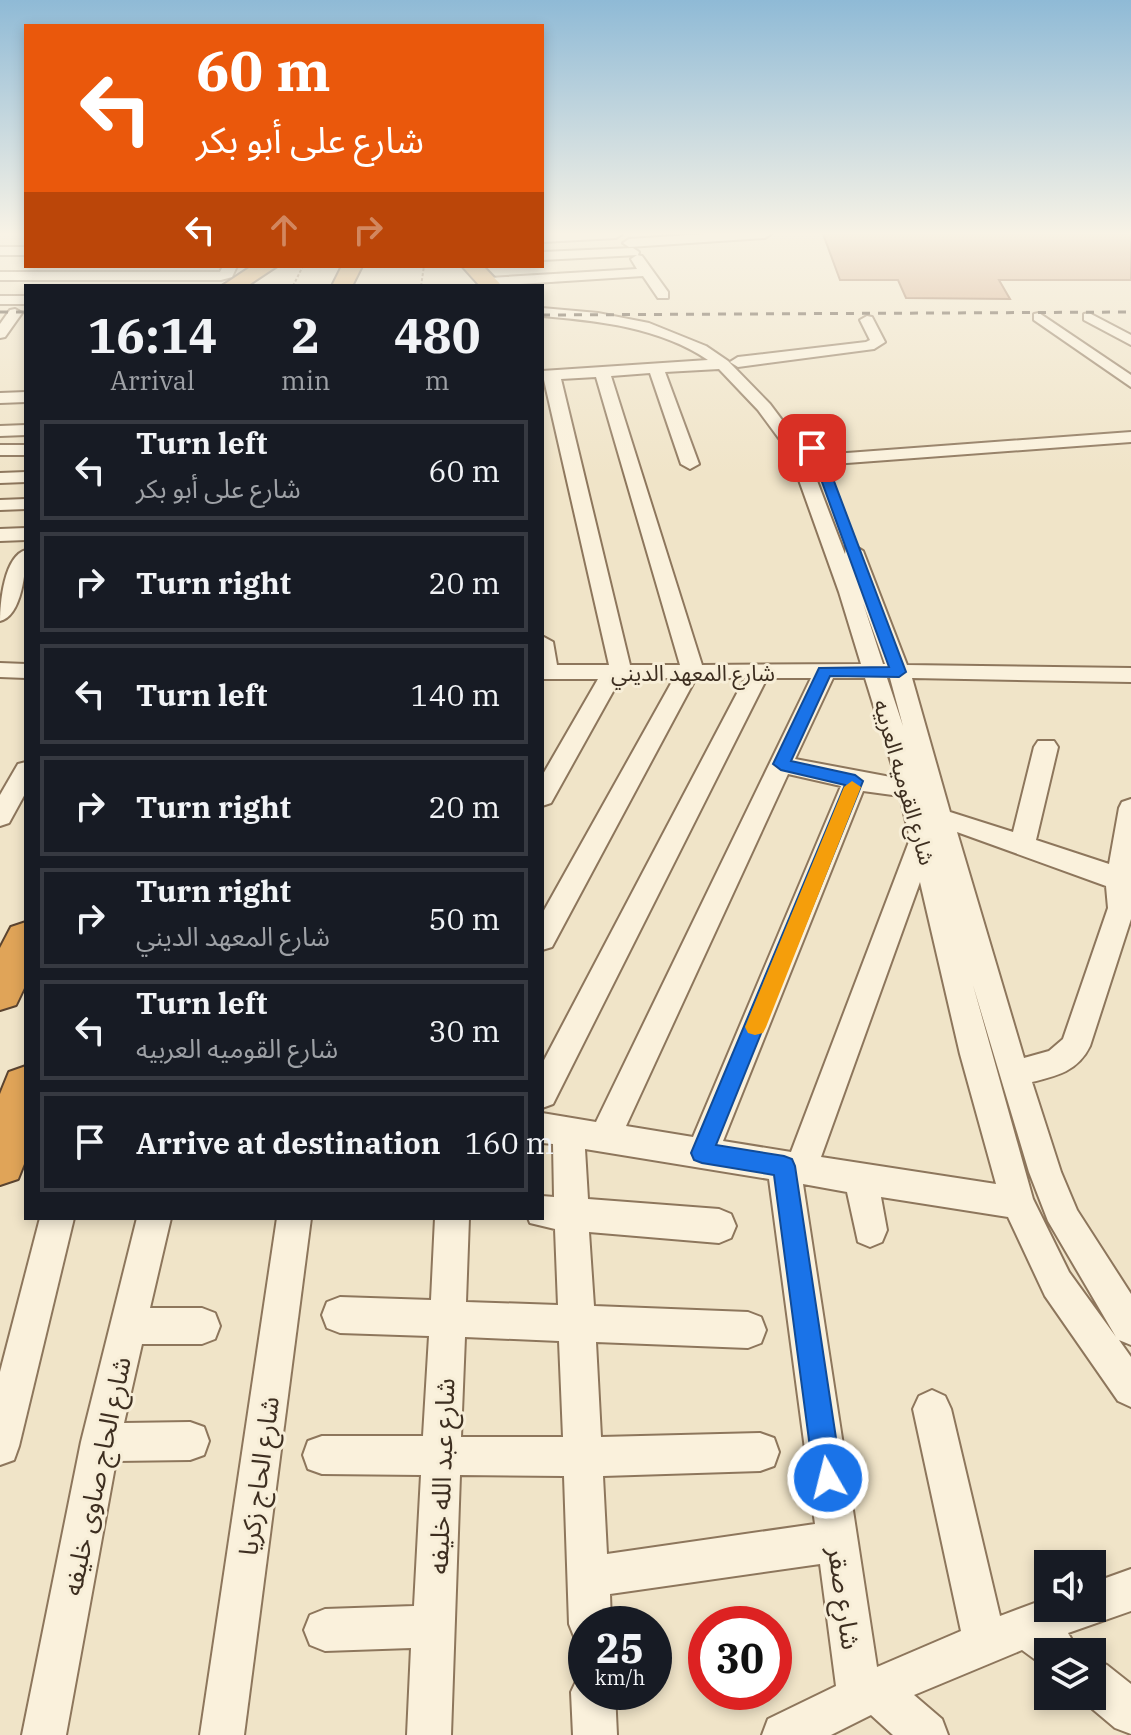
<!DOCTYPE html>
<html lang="en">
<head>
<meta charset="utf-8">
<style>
  :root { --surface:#171b24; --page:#20242c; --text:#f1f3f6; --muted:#9ea1a6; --line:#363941 }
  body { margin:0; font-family:"IBM Plex Serif","Noto Sans Arabic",serif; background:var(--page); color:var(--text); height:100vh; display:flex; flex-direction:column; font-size:30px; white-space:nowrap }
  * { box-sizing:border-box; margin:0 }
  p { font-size:26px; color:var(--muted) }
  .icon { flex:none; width:44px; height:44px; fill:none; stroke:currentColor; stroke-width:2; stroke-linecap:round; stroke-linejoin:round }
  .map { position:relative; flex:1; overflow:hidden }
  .panel { position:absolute; left:24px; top:284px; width:520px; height:936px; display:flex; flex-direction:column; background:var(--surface); border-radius:0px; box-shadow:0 4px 12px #0003 }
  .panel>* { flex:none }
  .banner { position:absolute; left:24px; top:24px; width:520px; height:244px; border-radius:0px; box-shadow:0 4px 12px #0003; background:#ea580c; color:#fff; overflow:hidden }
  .tools { position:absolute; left:1034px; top:1550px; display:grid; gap:16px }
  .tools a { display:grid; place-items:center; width:72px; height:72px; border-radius:0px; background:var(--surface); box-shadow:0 4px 12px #0003; font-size:40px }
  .speed { position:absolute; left:568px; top:1606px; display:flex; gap:16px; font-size:40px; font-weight:700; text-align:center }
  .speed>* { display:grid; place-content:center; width:104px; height:104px; border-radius:50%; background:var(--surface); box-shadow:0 4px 12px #0003; line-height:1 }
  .speed small { font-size:20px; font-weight:400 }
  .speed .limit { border:12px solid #d22; background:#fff; color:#111 }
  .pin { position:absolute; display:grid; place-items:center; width:68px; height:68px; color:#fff; margin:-34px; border-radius:16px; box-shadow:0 4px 12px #0006 }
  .me { position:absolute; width:88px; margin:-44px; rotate:352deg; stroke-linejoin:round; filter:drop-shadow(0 0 6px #0008) }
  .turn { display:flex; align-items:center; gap:28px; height:168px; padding:0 40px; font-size:36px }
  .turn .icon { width:104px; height:104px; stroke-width:2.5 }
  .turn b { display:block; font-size:56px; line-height:68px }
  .lanes { display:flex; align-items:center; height:76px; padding:0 40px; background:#0003; justify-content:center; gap:40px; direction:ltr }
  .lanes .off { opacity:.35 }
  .eta { display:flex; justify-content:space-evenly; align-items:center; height:136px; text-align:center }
  .eta b { font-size:48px; font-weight:700; line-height:56px }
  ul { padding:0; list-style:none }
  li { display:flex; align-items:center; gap:24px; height:100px; margin:0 16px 12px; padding:0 24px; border:4px solid var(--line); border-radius:0px }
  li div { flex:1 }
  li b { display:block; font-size:30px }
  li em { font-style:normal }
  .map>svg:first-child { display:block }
  .building { fill:#cf9f7d; stroke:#8d5f41; stroke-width:2 }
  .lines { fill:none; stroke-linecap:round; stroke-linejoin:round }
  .minor-casing { stroke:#8d765c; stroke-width:4 }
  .highway-casing { stroke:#5b4430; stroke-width:4 }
  .path { stroke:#8d765c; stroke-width:2; stroke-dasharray:3 2; stroke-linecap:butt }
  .minor { fill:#faf1dc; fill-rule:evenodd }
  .highway { fill:#e0a458; fill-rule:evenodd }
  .rail { stroke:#3d2e20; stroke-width:3; stroke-dasharray:8 8; stroke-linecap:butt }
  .route { fill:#1a73e8; stroke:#114b97; stroke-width:2 }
  .slow { fill:#f59e0b }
  .labels { text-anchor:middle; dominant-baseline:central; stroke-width:6; stroke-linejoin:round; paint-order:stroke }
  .street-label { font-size:22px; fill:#3d2e20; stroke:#f7eed8 }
  .near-street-label { font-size:26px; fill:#3d2e20; stroke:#f7eed8 }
</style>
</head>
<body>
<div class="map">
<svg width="1131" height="1735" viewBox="0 0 1131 1735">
  <rect width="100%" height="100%" fill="#f0e4c8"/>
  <!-- building -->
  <polygon class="building" points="823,234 1131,234 1131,280 999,280 1010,299 906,298 898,280 840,280"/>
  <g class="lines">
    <!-- minor casing -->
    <g class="minor-casing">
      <g id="minor">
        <polygon points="542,234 622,234 616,238 542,242"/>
        <polygon points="705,234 771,234 765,238 629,247 623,243 629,239"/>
        <rect x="0" y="247" width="26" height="8"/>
        <polygon points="633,248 639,252 638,255 542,260 542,252"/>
        <polygon points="637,255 642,256 668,292 668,298 658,298 643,276 489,286 482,282 489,278 637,269 631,259"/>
        <polygon points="223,266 237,266 232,277 221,280 0,280 0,272 220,272"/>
        <rect x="0" y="296" width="26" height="8"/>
        <path d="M 542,308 L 598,313 L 649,323 L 706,346 L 728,361 L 770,404 L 806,452 L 845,554 L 846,547 L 853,545 L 863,551 L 907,665 L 1131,668 L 1131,682 L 912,678 L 950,812 L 1013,832 L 1034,747 L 1038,741 L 1054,741 L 1058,747 L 1036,840 L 1109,864 L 1119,808 L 1122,802 L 1131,799 L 1131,919 L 1090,1046 C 1078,1071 1057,1076 1032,1082 L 1061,1172 L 1077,1210 L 1131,1294 L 1131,1345 L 1119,1340 L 1131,1357 L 1131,1407 L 1118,1401 L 1045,1296 L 1008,1217 L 881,1197 L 887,1230 L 882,1242 L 870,1247 L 858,1242 L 847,1192 L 803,1184 L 877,1667 L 961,1631 L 913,1409 L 919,1396 L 932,1390 L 945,1396 L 951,1409 L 1000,1616 L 1048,1598 L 1048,1608 L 1092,1608 L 1092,1583 L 1131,1569 L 1131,1611 L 1068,1633 L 1079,1652 L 1048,1652 L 1048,1669 L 1022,1650 L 914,1695 L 942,1719 L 948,1735 L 893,1735 L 871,1715 L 831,1735 L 762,1735 L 768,1719 L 836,1686 L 820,1564 L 610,1594 L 611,1624 L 586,1624 L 586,1643 L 575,1639 L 569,1624 L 564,1476 L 460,1475 L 451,1735 L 407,1735 L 411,1648 L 325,1651 L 310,1645 L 304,1630 L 310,1615 L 325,1609 L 414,1606 L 421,1475 L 322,1474 L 308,1469 L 303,1455 L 308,1441 L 322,1436 L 423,1436 L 429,1336 L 340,1333 L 327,1328 L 322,1315 L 327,1302 L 340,1297 L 431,1300 L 435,1218 L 469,1218 L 466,1302 L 558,1305 L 555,1229 L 530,1223 L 528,1218 L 542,1218 L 542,1196 L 554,1197 L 553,1144 L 542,1143 L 542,1113 L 596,1122 L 811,678 L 767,678 L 553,1104 L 542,1108 L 542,1064 L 745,678 L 696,678 L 552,947 L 542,950 L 542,914 L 674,678 L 620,679 L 551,803 L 542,806 L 542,776 L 598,679 L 542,679 L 542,636 L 553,642 L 557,665 L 609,665 L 542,371 L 708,360 C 659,327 599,321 542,316 ZM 719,369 L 758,410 L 789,452 L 839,592 L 861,664 L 702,665 L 611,376 L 650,373 L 681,464 L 690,469 L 699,464 L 665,372 ZM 596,377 L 680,665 L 630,665 L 561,379 ZM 863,603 L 885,664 L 883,664 ZM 833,678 L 865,678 L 896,778 L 795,759 ZM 887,678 L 890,678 L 903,726 ZM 788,774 L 841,786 L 693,1137 L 626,1126 ZM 863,791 L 900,796 L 910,839 L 791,1152 L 723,1141 ZM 957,832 L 1106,886 L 1108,908 L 1063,1039 L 1049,1051 L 1024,1058 ZM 920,882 L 960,1054 L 996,1184 L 821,1157 ZM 973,985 L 1029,1172 L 1048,1221 L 1116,1337 L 1069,1272 L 1033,1199 ZM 585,1149 L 769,1179 L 815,1524 L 607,1554 L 603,1476 L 760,1471 L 774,1466 L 779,1452 L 774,1438 L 760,1433 L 601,1437 L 596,1342 L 748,1348 L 761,1343 L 766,1330 L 761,1317 L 748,1312 L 594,1306 L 589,1232 L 719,1243 L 731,1238 L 736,1226 L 731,1214 L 719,1209 L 588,1199 ZM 465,1337 L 559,1341 L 563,1437 L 461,1437 Z"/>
        <polygon points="15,309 22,313 5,337 0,338 0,324 10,310"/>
        <polygon points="1039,313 1131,375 1131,387 1034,320 1034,314"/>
        <polygon points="1089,313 1131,335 1131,345 1084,320 1084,314"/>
        <polygon points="867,316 872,317 885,342 874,349 738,367 730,362 738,357 866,342 870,340 860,320"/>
        <polygon points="26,392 26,402 0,403 0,393"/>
        <polygon points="26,425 26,435 0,436 0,426"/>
        <polygon points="1131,432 1131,442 820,465 811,460 820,455"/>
        <rect x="0" y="445" width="26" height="10"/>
        <polygon points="26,472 26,482 0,483 0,473"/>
        <polygon points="26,499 26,509 0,510 0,500"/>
        <polygon points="26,528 26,540 0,541 0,529"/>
        <path d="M 26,550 C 26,569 22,616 0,621 C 0,603 4,556 26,550 Z"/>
        <polygon points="0,663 26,664 26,678 0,677"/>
        <polygon points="26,762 26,792 9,823 0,826 0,795 18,764"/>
        <polygon points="40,1218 74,1218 19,1446 14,1460 0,1465 0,1372"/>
        <polygon points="137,1218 171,1218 150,1308 202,1308 215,1313 220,1326 215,1339 202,1344 142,1344 124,1423 190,1422 204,1427 209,1441 204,1455 190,1460 116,1461 66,1735 22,1735 81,1442"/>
        <polygon points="277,1218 311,1218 244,1735 200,1735"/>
        <polygon points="1092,1658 1107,1665 1131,1684 1131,1734 1115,1728 1077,1696 1092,1696"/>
        <polygon points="586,1673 586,1692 615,1692 617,1735 573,1735 571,1692 578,1677"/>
      </g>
    </g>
    <!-- highway casing -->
    <g class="highway-casing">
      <g id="highway">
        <polygon points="252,266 277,266 247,286 222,286"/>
        <polygon points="342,266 362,266 352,286 332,286"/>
        <polygon points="462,266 483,266 502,286 480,286"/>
        <polygon points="26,922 26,984 16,1005 0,1010 0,948 11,927"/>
        <polygon points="26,1066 26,1159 18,1179 0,1185 0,1094 9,1072"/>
      </g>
    </g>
    <!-- path -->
    <g class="path">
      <polyline points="293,286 303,266"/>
      <polyline points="421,286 424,266"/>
    </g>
    <!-- minor -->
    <use href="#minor" class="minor"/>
    <!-- highway -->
    <use href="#highway" class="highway"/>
    <!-- rail -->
    <g class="rail">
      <polyline points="0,312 26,312"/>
      <polyline points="542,315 1131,312"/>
    </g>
  </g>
  <!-- sky -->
  <linearGradient id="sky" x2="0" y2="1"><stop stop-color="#8fbad6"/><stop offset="0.49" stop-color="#f8f3e6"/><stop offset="1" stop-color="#f8f3e6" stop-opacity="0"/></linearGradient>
  <rect width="1131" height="477" fill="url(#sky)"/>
  <!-- route -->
  <polygon class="route" points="812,444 817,445 826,460 906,672 899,677 830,676 791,761 855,775 863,781 716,1145 784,1156 792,1159 795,1166 842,1478 838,1488 828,1492 818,1488 814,1478 774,1175 702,1163 694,1160 691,1153 845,785 781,770 773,764 819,668 889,667 814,460 806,448"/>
  <!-- slow -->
  <polygon class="slow" points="852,781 861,787 766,1027 763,1033 755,1035 748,1033 745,1027 844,787"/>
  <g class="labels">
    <!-- street labels -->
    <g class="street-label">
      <text x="693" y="672">شارع المعهد الديني</text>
      <text transform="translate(905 782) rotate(74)">شارع القوميه العربيه</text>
    </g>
    <!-- near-street labels -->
    <g class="near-street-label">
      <text transform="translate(96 1476) rotate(-78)">شارع الحاج صاوى خليفه</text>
      <text transform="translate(258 1476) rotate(-82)">شارع الحاج زكريا</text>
      <text transform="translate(441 1476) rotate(-88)">شارع عبد الله خليفه</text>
      <text transform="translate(845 1598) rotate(82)">شارع صقر</text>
    </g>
  </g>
</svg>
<div class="tools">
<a><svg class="icon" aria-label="sound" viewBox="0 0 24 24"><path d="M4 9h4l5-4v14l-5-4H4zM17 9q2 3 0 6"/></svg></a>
<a><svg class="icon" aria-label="layers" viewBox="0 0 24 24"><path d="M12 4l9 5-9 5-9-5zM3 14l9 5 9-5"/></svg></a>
</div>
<div class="speed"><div>25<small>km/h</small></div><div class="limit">30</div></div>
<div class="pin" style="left:812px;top:448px;background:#d93025"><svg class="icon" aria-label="arrive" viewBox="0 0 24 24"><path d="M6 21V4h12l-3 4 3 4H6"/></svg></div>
<svg class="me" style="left:828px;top:1478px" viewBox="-20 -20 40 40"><circle r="17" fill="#1a73e8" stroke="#fff" stroke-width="3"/><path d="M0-11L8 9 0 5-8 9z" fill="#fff"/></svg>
<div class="banner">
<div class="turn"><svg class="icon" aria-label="left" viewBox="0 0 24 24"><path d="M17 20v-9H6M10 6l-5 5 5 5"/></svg><div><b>60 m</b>شارع على أبو بكر</div></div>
<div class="lanes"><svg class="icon" aria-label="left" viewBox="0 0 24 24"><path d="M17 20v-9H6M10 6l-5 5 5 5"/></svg><svg class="icon off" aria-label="ahead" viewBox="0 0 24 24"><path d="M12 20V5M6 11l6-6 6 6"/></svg><svg class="icon off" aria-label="right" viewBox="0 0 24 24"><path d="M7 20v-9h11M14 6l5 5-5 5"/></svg></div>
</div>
<section class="panel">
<div class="eta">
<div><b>16:14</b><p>Arrival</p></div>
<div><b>2</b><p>min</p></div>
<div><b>480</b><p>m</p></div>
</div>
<ul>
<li><svg class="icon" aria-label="left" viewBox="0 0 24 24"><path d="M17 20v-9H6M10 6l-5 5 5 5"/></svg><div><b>Turn left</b><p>شارع على أبو بكر</p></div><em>60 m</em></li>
<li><svg class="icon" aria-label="right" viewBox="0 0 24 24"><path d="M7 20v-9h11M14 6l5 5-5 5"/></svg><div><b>Turn right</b></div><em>20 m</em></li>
<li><svg class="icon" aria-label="left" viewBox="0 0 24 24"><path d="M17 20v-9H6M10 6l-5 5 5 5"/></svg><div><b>Turn left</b></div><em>140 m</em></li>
<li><svg class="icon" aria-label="right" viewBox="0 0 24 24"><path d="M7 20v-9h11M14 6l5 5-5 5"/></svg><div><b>Turn right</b></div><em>20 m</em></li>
<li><svg class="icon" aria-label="right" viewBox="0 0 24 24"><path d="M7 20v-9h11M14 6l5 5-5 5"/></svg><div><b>Turn right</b><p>شارع المعهد الديني</p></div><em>50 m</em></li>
<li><svg class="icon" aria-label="left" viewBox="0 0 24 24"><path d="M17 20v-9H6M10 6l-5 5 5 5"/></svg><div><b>Turn left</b><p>شارع القوميه العربيه</p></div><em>30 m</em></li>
<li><svg class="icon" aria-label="arrive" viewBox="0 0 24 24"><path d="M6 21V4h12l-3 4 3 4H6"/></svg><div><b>Arrive at destination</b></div><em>160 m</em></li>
</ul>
</section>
</div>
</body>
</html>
